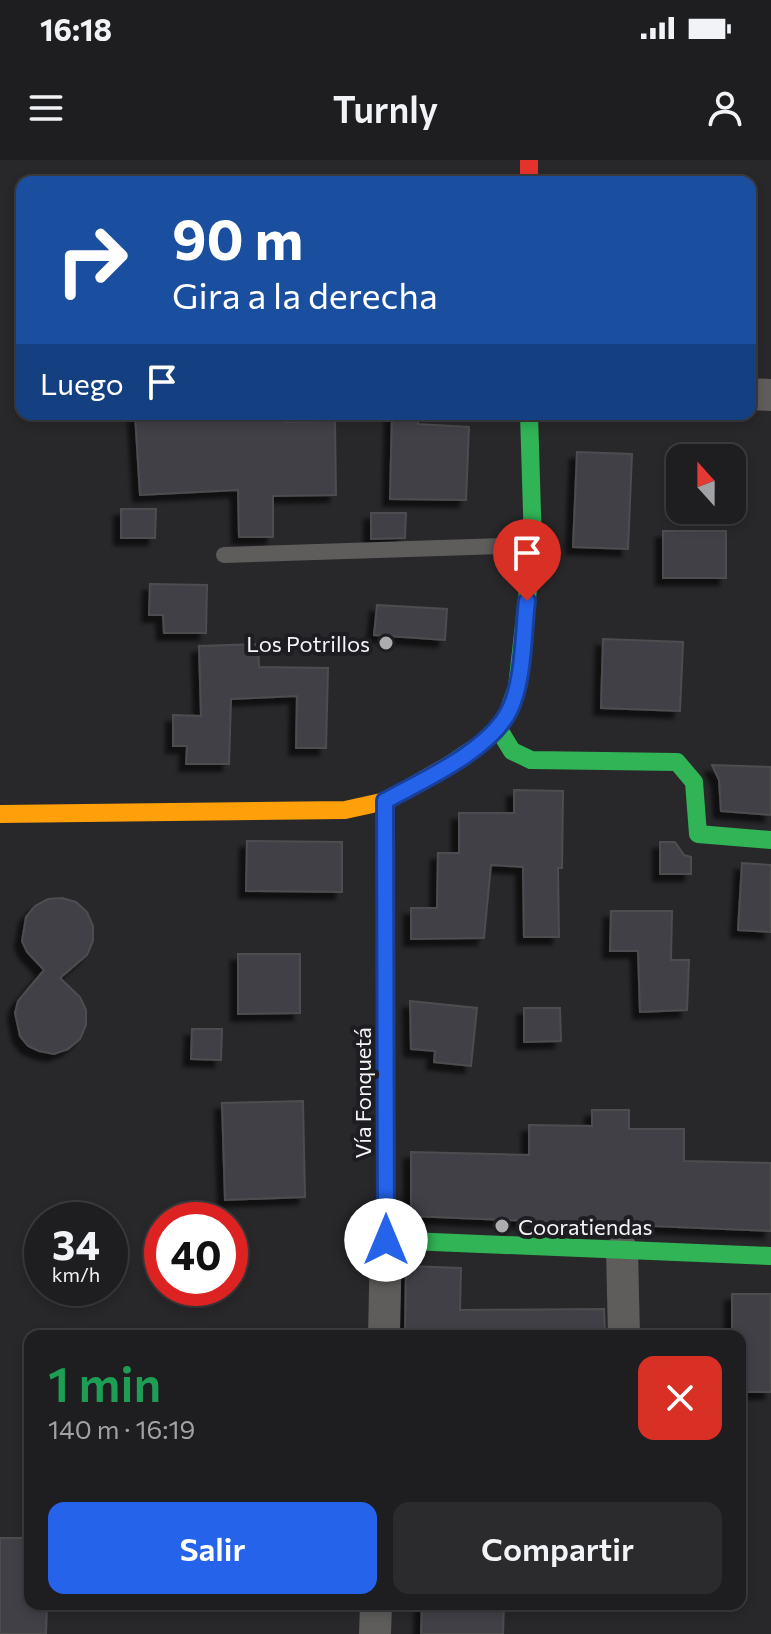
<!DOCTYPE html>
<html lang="es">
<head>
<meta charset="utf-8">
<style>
  :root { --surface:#1e1d20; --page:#2b2a2d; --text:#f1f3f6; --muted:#a1a2a5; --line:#3c3b3e; --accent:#2563eb }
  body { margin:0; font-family:Commissioner,sans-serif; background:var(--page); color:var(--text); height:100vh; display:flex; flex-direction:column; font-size:30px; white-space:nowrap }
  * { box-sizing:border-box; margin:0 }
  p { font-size:26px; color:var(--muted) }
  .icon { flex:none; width:44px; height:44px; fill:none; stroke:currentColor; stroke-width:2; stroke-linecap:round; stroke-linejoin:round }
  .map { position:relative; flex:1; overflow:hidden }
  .sheet { position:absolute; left:24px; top:1170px; width:722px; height:280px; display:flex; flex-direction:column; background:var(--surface); border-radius:16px; box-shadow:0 4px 12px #0003,0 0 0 2px var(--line) }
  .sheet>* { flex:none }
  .hud { position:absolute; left:16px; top:16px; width:740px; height:244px; border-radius:16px; box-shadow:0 4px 12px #0003,0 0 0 2px var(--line); background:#1a4fa0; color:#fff; overflow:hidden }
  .needle { width:52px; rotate:339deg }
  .buttons { position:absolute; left:666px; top:284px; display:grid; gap:16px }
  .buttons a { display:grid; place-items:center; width:80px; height:80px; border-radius:16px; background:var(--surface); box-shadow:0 4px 12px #0003,0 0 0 2px var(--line); font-size:40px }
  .speed { position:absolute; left:24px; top:1042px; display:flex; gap:16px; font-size:40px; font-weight:700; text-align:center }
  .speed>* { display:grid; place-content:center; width:104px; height:104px; border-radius:50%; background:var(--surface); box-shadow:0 4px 12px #0003,0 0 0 2px var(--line); line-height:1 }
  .speed small { font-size:20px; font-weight:400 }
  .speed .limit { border:12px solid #d22; background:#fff; color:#111 }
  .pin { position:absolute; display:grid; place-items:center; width:68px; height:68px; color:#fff; margin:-82px -34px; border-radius:50% 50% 50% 0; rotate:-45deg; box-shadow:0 0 8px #0007 }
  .pin .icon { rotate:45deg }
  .me { position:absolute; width:88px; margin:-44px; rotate:0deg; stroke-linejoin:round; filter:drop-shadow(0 0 6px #0008) }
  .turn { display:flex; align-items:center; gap:28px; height:168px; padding:0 24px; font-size:36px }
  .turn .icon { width:104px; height:104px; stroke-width:2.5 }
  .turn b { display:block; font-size:56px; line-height:68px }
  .then { display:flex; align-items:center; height:76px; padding:0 24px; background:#0003; gap:16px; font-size:30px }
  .round { display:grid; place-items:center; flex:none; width:84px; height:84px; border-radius:16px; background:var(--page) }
  .summary { display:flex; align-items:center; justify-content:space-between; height:136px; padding:0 24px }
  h1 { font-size:48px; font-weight:600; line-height:60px; color:#1e9e55 }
  .action { display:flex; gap:16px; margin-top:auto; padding:16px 24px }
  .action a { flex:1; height:92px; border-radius:16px; background:var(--accent); color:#fff; font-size:32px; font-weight:600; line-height:92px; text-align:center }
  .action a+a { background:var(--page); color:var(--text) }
  .status { display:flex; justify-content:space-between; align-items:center; height:56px; padding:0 40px; background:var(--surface); direction:ltr }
  .status svg { height:22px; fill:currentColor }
  header { display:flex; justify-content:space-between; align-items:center; height:104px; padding:0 24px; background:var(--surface); font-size:36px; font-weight:600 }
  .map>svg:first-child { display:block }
  .building { fill:#423f47; stroke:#4e4d4f; stroke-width:2; filter:url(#shadow) }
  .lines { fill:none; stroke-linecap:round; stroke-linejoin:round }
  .lane { stroke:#5e5d5c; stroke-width:16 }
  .street { stroke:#5e5d5c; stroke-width:32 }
  .fast { stroke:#30b455; stroke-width:18 }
  .slow { stroke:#ff9f0a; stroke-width:18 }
  .jam { stroke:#e5322d; stroke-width:18 }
  .route-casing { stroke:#184099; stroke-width:20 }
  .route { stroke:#2563eb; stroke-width:14 }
  .poi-dot { fill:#adacaf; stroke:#1e1d21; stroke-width:3 }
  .labels { text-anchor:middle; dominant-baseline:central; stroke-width:8; stroke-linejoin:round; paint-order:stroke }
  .poi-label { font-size:22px; fill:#f5f4f7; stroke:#1e1d21; text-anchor:end }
  .street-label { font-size:22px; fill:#f5f4f7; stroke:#1e1d21 }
</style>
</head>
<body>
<div class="status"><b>16:18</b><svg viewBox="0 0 49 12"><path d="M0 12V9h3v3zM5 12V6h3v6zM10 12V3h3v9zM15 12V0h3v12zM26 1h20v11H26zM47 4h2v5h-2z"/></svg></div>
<header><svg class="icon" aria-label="menu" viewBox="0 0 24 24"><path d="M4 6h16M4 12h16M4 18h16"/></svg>Turnly<svg class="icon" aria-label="person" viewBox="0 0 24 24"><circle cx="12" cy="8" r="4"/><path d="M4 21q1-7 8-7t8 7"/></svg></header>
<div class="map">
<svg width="771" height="1474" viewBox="0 0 771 1474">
  <defs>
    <filter id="shadow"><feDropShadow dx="-7" dy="7" stdDeviation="2" flood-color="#0009"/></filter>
  </defs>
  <rect width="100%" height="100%" fill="#28272a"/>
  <!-- building -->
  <g class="building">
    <polygon points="135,254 163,254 163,259 284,254 285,262 335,261 336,335 273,336 273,377 239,377 238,330 140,335"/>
    <polygon points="392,254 418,254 418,264 469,267 466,340 390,339"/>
    <polygon points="577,292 632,294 628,389 573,387"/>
    <polygon points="121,349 156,349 155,378 121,378"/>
    <polygon points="371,353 406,353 405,378 371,379"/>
    <rect x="663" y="371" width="63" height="47"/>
    <polygon points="150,424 207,425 206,473 164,473 163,455 149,455"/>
    <polygon points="377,445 447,449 445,480 374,475"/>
    <polygon points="603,479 683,482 680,551 601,548"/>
    <polygon points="258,484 259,507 328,508 326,588 296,588 297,536 231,539 229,604 186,604 187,586 173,586 173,555 201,556 199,486"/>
    <polygon points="712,605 771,607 771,655 721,651 719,620"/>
    <polygon points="514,630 563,631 562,708 558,708 559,777 524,777 523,707 491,705 484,778 411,779 411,748 437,748 438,693 459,693 459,653 514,653"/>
    <polygon points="247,681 342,682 342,732 246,731"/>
    <polygon points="660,682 675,682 684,695 691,697 691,714 660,714"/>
    <polygon points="742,703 771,705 771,772 738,770"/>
    <polygon points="62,738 76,742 87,752 93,766 93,781 87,795 60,818 80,837 86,850 86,865 80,879 68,889 54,894 39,891 28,886 20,876 15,853 18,841 44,810 27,792 22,781 26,757 35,746 48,739"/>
    <polygon points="611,751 672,751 671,800 689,800 687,850 640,852 638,791 610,791"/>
    <polygon points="238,794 300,794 300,853 238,854"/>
    <polygon points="410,841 477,848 471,906 434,902 435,891 411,889"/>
    <polygon points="524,848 560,848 561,881 524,882"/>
    <polygon points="192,869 222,869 221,900 191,899"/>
    <polygon points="303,941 305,1037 225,1040 222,943"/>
    <polygon points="592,950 629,950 629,969 684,969 684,1001 771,1003 771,1071 411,1056 411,992 529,995 529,965 592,966"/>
    <polygon points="406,1106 461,1108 460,1150 604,1149 605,1176 405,1176"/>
    <polygon points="732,1134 771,1134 771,1232 740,1232 740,1176 732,1176"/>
    <polygon points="0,1378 30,1378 30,1444 47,1444 46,1474 0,1474"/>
    <polygon points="422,1444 504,1444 503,1474 421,1474"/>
  </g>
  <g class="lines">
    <!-- lane -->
    <polyline class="lane" points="224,395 532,385"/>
    <!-- street -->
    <g class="street">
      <polyline points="750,234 771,235"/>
      <polyline points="622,1090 624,1176"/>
      <polyline points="384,1176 386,1080"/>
      <polyline points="375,1474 376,1444"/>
    </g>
    <!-- fast -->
    <g class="fast">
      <polyline points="498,568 512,591 531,600 677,602 694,622 698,674 771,680"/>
      <polyline points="449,605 479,585 500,566 508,552 517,527 533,385 529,254"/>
      <polyline points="386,1033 386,1080 771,1096"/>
    </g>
    <!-- slow -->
    <g class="slow">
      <polyline points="385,641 386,1033"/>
      <polyline points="0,654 345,650 386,641 449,605"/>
    </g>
    <!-- jam -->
    <polyline class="jam" points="529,0 529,22"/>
  </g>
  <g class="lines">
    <!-- route casing -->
    <g class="route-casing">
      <path id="route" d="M 386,1080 L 385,641 C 423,620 489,591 509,551 C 524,522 523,474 527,441"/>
    </g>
    <!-- route -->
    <use href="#route" class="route"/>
  </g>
  <!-- markers -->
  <g class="poi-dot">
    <circle cx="386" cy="483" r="8"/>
    <circle cx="502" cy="1066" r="8"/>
  </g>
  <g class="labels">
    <!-- poi labels -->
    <g class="poi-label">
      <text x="370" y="483">Los Potrillos</text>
      <text x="518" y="1066" text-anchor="start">Cooratiendas</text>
    </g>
    <!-- street labels -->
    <g class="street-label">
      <text transform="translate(362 933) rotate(-90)">Vía Fonquetá</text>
    </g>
  </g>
</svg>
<div class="buttons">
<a><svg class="needle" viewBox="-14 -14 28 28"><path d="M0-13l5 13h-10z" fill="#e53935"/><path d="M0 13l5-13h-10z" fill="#a1a2a5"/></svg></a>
</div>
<div class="speed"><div>34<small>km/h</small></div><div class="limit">40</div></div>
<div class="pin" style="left:527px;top:441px;background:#d93025"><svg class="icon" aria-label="arrive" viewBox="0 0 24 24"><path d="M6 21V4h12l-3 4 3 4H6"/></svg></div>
<svg class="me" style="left:386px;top:1080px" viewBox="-20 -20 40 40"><circle r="19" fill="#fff"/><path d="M0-13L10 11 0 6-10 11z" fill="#2563eb"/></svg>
<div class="hud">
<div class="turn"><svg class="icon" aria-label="right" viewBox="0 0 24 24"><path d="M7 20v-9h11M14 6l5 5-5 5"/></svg><div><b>90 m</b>Gira a la derecha</div></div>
<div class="then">Luego<svg class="icon" aria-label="arrive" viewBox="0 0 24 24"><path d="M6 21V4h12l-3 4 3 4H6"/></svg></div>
</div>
<section class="sheet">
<div class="summary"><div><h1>1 min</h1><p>140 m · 16:19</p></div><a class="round" style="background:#d93025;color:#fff"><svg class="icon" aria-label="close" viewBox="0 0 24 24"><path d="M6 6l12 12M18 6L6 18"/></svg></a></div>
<div class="action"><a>Salir</a><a>Compartir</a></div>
</section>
</div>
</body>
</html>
